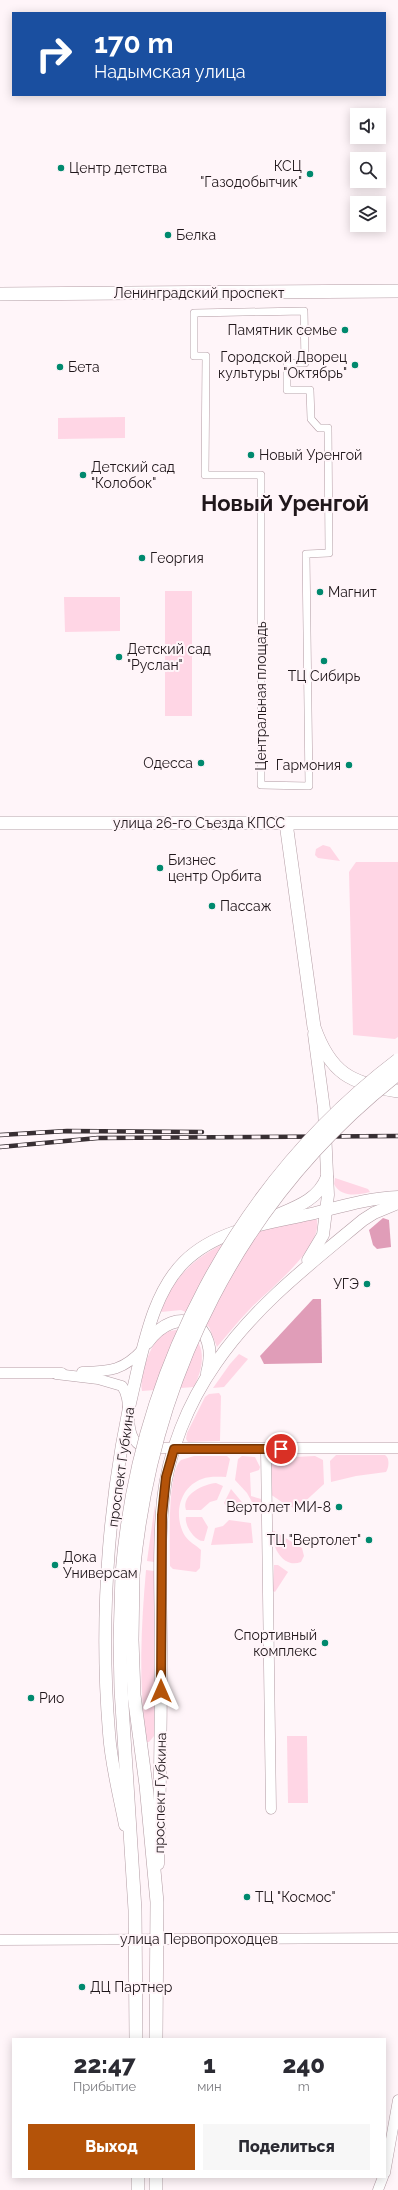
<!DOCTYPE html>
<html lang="ru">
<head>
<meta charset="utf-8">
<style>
  :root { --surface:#fff; --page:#f7f7f7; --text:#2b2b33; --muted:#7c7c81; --accent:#b45309 }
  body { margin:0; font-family:Raleway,sans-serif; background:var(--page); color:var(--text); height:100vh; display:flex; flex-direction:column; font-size:15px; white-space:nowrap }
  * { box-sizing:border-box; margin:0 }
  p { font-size:13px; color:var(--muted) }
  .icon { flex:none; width:22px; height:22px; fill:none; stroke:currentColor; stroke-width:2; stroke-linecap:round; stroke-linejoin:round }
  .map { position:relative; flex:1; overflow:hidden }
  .sheet { position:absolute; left:12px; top:2038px; width:374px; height:140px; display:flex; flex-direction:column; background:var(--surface); border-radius:0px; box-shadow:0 2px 10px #0003 }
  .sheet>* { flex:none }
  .banner { position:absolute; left:12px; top:12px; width:374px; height:84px; border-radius:0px; box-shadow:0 2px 10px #0003; background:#1a4fa0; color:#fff; overflow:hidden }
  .controls { position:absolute; left:350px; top:108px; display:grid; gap:8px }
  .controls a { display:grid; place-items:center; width:36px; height:36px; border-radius:0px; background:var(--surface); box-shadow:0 2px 10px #0003; font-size:20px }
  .pin { position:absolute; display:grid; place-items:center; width:34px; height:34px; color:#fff; margin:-17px; border:2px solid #fff; border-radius:50%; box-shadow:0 1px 4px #0007 }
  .me { position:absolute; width:44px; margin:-22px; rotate:0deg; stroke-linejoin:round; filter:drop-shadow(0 0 3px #0008) }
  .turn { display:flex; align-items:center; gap:14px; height:84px; padding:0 16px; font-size:18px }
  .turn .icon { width:52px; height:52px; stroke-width:2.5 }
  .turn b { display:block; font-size:28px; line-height:34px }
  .eta { display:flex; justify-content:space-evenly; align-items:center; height:68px; text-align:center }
  .eta b { font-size:24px; font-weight:800; line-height:28px }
  .primary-button { display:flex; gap:8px; margin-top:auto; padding:8px 16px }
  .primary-button a { flex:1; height:46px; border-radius:0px; background:var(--accent); color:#fff; font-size:16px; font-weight:800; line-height:46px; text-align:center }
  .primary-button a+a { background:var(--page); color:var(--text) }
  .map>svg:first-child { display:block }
  .green { fill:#ffd6e5 }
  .forest { fill:#e09db8 }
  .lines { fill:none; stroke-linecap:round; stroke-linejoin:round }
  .pedestrian-casing { stroke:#b39ca4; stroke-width:8 }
  .minor-casing { stroke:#b39ca4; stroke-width:11 }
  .tertiary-casing { stroke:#b39ca4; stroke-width:13 }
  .secondary-casing { stroke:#b39ca4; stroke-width:14 }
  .pedestrian { stroke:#fff; stroke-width:7 }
  .minor { stroke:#fff; stroke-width:10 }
  .tertiary { stroke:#fff; stroke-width:12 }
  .secondary { stroke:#fff; stroke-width:13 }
  .rail-casing { stroke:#382f33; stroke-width:4.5 }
  .rail { stroke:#fff5f9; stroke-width:3; stroke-dasharray:9; stroke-linecap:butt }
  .secondary-bridge-casing { stroke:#b39ca4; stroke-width:14; stroke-linecap:butt }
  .secondary-bridge { stroke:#fff; stroke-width:13 }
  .route-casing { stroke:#753606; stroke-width:10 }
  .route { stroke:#b45309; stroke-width:7 }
  .poi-dot { fill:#00896e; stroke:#fff5f9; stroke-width:1.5 }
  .labels { text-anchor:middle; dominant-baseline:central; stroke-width:4; stroke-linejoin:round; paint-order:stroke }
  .poi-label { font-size:14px; fill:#20171b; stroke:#fff5f9; text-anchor:start }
  .street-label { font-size:14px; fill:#20171b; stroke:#fff5f9 }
  .town-label { font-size:22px; font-weight:bold; fill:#20171b; stroke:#fff5f9 }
</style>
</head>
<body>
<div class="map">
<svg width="398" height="2190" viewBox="0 0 398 2190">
  <rect width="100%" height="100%" fill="#fff5f9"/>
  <!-- green -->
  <g class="green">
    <polygon points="125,417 125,438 58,439 58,418"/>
    <rect x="165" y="591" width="27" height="125"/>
    <polygon points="64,597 120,597 120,631 65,632"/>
    <polygon points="323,845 330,847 340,861 318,858 315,855 316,849"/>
    <polygon points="356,862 398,862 398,1037 395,1039 353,1035 349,872"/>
    <path d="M 335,1178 L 368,1189 L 370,1192 C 358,1195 341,1198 334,1184 Z"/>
    <path d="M 314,1218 L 317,1220 C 322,1249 268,1290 250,1309 C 238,1321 228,1334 217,1347 L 209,1327 L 197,1317 L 181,1310 L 161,1312 C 184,1242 253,1232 314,1218 Z"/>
    <path d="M 175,1330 C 208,1334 206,1363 194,1387 L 142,1391 C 139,1376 151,1339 166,1332 C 168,1331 173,1331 175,1330 Z"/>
    <polygon points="239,1354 248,1359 224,1387 213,1388 230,1364"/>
    <polygon points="219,1393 221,1396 220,1441 188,1442 186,1439 187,1433 205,1397 209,1394"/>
    <path d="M 336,1455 L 385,1455 C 390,1458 389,1468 386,1472 L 356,1476 L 331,1482 L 330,1461 Z"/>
    <path d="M 194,1456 L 227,1456 L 230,1459 L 226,1477 C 218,1477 210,1476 202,1479 C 179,1487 173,1516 185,1536 C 189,1542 196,1545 201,1550 L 200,1568 L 196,1572 L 173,1569 L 170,1566 C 170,1545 167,1472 181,1460 Z"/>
    <polygon points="242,1456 255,1457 260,1467 259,1470 250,1473 251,1496 261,1499 260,1512 257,1511 247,1493 235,1480 238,1459"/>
    <polygon points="315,1456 323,1460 324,1484 300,1506 298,1509 288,1506 270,1494 270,1461 274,1458"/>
    <path d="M 216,1483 L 223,1486 L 217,1500 L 210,1502 L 201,1510 L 186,1510 C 181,1494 204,1484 216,1483 Z"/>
    <polygon points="231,1489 246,1507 246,1512 230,1511 224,1503"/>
    <polygon points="155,1504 154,1562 147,1561"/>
    <path d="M 186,1517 L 202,1517 L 208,1527 L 204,1541 C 195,1542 184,1525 186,1517 Z"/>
    <polygon points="229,1520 251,1523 253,1543 211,1545 215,1528 223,1526"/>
    <path d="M 274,1531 L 302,1548 L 304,1556 L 301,1562 C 283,1569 272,1547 272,1532 Z"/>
    <polygon points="274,1565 278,1565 288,1572 275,1592 273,1591"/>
    <path d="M 146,1570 L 154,1571 L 154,1736 L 149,1742 L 147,1742 C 138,1685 141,1627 146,1570 Z"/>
    <polygon points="287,1736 307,1736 308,1803 288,1803"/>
  </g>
  <!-- forest -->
  <g class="forest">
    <polygon points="383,1218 389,1220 391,1247 377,1249 373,1245 369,1230"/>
    <polygon points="313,1299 321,1299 322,1363 264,1364 260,1356"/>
  </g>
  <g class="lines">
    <!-- pedestrian casing -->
    <g class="pedestrian-casing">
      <polygon id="pedestrian" points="304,311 305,363 287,363 287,390 310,390 311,419 319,428 328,428 329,553 306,554 309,786 261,785 261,475 205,475 206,356 194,356 194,313"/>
    </g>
    <!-- minor casing -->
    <g class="minor-casing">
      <g id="minor">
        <path d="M 82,1372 C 110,1371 123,1371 143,1349"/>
        <polyline points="0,1373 62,1373"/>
        <path d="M 56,1374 L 98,1379 L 122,1386 C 135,1404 120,1439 145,1448 L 398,1448"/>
        <polyline points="266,1449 271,1809"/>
        <polyline points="0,1940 398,1938"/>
        <polyline points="385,2173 398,2100"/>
        <polyline points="378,2190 383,2177"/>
      </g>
    </g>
    <!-- tertiary casing -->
    <g class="tertiary-casing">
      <g id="tertiary">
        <path d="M 275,1216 C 296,1207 318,1200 327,1177"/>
        <polyline points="308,1260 323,1235 328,1195 324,1109 314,1034"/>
        <path d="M 147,1343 C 177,1301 221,1324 207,1373"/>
        <path d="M 125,1825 C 119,1794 111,1764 109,1733 C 99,1612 109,1486 138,1368 C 147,1331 157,1289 184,1262 C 218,1228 271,1223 315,1213 C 343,1206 369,1198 398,1197"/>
        <path d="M 158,1864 C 160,1793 161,1723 161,1652 C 161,1602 158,1550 163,1500 C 168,1452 188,1403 216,1363 C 255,1306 310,1264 363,1220 L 374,1213 L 398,1203"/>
      </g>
    </g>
    <!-- secondary casing -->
    <g class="secondary-casing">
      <g id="secondary">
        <polyline points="0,294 398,291"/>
        <polyline points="0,823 398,823"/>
        <path d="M 286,823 L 314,1027 C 330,1073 351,1084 398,1091"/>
        <polyline points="122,1574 120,1641 121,1689 135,1910 136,2039"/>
        <polyline points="133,1575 132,1640 134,1695 146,1785 157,1902 156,2039"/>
        <polyline points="138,2177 138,2190"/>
        <polyline points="156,2190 156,2177"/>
      </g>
    </g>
    <!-- pedestrian -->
    <use href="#pedestrian" class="pedestrian"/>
    <!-- minor -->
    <use href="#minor" class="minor"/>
    <!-- tertiary -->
    <use href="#tertiary" class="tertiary"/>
    <!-- secondary -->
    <use href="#secondary" class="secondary"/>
    <!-- rail casing -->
    <g class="rail-casing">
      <g id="rail">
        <polyline points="0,1135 67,1131 202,1132"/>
        <polyline points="0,1147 98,1138 398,1136"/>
      </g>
    </g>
    <!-- rail -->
    <use href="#rail" class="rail"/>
    <!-- secondary-bridge casing -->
    <g class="secondary-bridge-casing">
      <g id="secondary-bridge">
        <path d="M 122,1574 C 138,1373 236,1183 398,1060"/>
        <path d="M 133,1575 C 151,1377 240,1198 398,1074"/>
      </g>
    </g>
    <!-- secondary-bridge -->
    <use href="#secondary-bridge" class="secondary-bridge"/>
  </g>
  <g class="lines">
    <!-- route casing -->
    <g class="route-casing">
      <polyline id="route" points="161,1691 162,1515 166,1477 174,1449 281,1449"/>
    </g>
    <!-- route -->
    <use href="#route" class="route"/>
  </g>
  <!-- markers -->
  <g class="poi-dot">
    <circle cx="61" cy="168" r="4"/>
    <circle cx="310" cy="174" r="4"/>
    <circle cx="168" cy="235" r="4"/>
    <circle cx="345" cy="330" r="4"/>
    <circle cx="355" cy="365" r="4"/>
    <circle cx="60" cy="367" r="4"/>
    <circle cx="251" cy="455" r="4"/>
    <circle cx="83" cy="475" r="4"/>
    <circle cx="142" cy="558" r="4"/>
    <circle cx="320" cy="592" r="4"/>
    <circle cx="119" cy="657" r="4"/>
    <circle cx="324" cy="661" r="4"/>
    <circle cx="201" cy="763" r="4"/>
    <circle cx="349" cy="765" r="4"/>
    <circle cx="160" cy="868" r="4"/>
    <circle cx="212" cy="906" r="4"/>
    <circle cx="367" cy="1284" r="4"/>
    <circle cx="339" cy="1507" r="4"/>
    <circle cx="369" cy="1540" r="4"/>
    <circle cx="55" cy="1565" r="4"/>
    <circle cx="325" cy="1643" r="4"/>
    <circle cx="31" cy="1698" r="4"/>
    <circle cx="247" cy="1897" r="4"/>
    <circle cx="82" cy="1987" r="4"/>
  </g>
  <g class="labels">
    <!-- poi labels -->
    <g class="poi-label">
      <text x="302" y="166" text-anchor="end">КСЦ<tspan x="302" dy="16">"Газодобытчик"</tspan></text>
      <text x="69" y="168">Центр детства</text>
      <text x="176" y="235">Белка</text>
      <text x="337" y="330" text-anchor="end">Памятник семье</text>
      <text x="347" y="357" text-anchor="end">Городской Дворец<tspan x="347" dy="16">культуры "Октябрь"</tspan></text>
      <text x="68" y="367">Бета</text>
      <text x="259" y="455">Новый Уренгой</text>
      <text x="91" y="467">Детский сад<tspan x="91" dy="16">"Колобок"</tspan></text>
      <text x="150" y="558">Георгия</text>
      <text x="328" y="592">Магнит</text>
      <text x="127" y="649">Детский сад<tspan x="127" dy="16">"Руслан"</tspan></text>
      <text x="324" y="676" text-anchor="middle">ТЦ Сибирь</text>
      <text x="193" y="763" text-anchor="end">Одесса</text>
      <text x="341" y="765" text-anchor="end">Гармония</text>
      <text x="168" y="860">Бизнес<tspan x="168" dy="16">центр Орбита</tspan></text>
      <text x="220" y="906">Пассаж</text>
      <text x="359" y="1284" text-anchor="end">УГЭ</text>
      <text x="331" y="1507" text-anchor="end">Вертолет МИ-8</text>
      <text x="361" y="1540" text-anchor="end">ТЦ "Вертолет"</text>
      <text x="63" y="1557">Дока<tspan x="63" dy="16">Универсам</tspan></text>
      <text x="317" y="1635" text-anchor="end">Спортивный<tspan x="317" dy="16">комплекс</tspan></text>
      <text x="39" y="1698">Рио</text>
      <text x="255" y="1897">ТЦ "Космос"</text>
      <text x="90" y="1987">ДЦ Партнер</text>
    </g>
    <!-- street labels -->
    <g class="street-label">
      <text x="199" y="293">Ленинградский проспект</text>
      <text transform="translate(261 696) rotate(-90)">Центральная площадь</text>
      <text x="199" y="823">улица 26-го Съезда КПСС</text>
      <text transform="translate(121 1467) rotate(-82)">проспект Губкина</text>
      <text transform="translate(160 1793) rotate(-89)">проспект Губкина</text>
      <text x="199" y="1939">улица Первопроходцев</text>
    </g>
    <!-- town labels -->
    <g class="town-label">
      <text x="285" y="503">Новый Уренгой</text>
    </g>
  </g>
</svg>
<div class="controls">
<a><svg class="icon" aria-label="sound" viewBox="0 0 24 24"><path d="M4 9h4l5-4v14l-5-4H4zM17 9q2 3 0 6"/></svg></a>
<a><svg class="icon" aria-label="search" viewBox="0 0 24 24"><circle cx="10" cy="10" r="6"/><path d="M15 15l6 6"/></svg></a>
<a><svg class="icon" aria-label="layers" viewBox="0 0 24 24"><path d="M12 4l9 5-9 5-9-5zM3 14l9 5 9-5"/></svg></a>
</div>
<div class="pin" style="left:281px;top:1449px;background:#d93025"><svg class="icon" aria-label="arrive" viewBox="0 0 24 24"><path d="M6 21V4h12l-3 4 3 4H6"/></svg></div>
<svg class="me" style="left:161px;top:1691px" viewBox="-20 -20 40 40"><path d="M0-17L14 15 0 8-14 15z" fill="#b45309" stroke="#fff" stroke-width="4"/></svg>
<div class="banner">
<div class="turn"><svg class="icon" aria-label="right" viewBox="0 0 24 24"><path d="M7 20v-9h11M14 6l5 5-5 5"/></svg><div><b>170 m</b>Надымская улица</div></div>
</div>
<section class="sheet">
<div class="eta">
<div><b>22:47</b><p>Прибытие</p></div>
<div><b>1</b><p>мин</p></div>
<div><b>240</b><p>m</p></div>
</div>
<div class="primary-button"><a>Выход</a><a>Поделиться</a></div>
</section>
</div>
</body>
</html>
